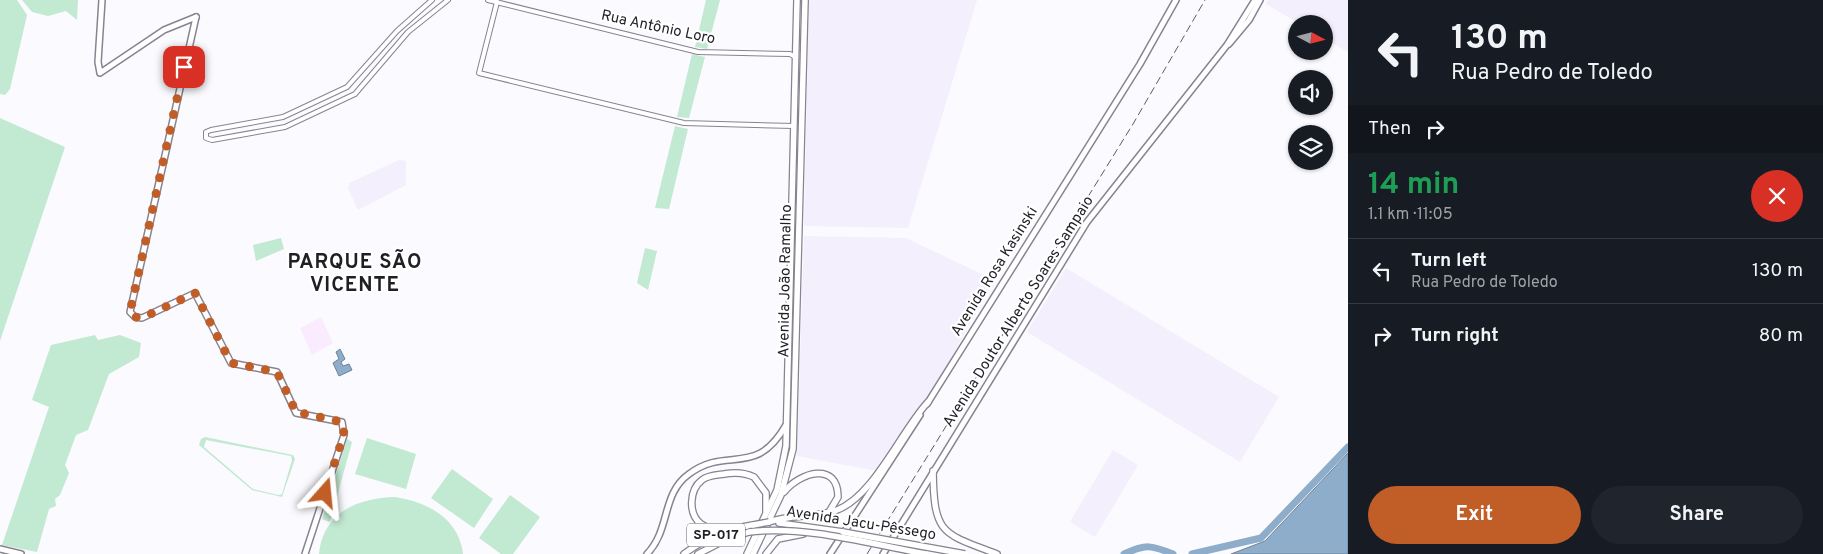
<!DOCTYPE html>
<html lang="en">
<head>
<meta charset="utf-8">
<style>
  :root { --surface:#171b24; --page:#20242c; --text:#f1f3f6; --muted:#9ea1a6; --line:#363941; --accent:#c15d27 }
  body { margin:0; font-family:Overpass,sans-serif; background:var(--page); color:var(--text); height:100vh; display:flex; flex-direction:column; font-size:19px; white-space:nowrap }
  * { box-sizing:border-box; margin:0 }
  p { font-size:16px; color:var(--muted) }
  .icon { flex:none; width:28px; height:28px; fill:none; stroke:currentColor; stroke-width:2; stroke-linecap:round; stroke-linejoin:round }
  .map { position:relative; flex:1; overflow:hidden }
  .drawer { display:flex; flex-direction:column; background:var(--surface); width:475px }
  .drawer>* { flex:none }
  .hud { background:#171b24; color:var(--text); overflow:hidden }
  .needle { width:32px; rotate:97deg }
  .tools { position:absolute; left:1288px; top:15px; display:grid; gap:10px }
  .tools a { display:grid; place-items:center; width:45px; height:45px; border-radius:50%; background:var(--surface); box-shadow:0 1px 4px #0004; font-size:25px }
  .pin { position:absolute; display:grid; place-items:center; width:42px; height:42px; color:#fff; margin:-21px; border-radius:10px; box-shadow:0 2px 8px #0006 }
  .me { position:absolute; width:55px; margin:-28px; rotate:18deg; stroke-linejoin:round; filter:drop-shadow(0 0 4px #0008) }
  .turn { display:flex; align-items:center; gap:18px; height:105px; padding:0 20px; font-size:22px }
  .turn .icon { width:65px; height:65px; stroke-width:2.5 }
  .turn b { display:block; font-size:35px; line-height:42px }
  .then { display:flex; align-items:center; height:48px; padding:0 20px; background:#0003; gap:10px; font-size:19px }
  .round { display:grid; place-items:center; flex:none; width:52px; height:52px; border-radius:26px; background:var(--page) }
  .headline { display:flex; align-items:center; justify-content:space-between; height:85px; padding:0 20px }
  h1 { font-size:30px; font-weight:700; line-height:38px; color:#1e9e55 }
  .action { display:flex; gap:10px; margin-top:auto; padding:10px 20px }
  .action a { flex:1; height:58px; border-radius:30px; background:var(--accent); color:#fff; font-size:20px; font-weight:700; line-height:58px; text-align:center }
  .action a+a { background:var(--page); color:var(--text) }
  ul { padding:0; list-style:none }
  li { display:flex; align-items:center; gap:15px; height:65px; padding:0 20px; border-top:1px solid var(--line) }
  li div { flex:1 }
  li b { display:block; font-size:19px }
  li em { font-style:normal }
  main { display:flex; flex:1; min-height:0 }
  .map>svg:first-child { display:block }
  .built { fill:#f3effd }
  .medical { fill:#faebfe }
  .green { fill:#c2e9d1; fill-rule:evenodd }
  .water { fill:#8dadcb; stroke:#6d8299 }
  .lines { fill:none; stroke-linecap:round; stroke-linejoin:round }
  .river { stroke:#8dadcb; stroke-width:7 }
  .minor-casing { stroke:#878391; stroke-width:6 }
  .major-casing { stroke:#878391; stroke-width:8 }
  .highway-casing { stroke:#878391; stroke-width:8 }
  .minor { stroke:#fff; stroke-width:4 }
  .major { stroke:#fff; stroke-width:5 }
  .highway { stroke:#fff; stroke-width:5.5 }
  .rail { stroke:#5d5b60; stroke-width:1; stroke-dasharray:8 4; stroke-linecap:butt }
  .highway-bridge-casing { stroke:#878391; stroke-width:8; stroke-linecap:butt }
  .highway-bridge { stroke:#fff; stroke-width:5.5 }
  .route { stroke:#c15d27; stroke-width:9; stroke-dasharray:0 16.2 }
  .labels { text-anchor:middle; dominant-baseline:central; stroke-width:4.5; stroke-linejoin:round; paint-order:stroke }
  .shield { fill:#fff; stroke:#646266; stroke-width:1 }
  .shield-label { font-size:14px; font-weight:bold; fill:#211f25 }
  .street-label { font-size:15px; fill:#211f25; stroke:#fff }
  .district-label { font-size:20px; font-weight:bold; letter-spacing:1px; fill:#211f25; stroke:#fff }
</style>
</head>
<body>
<main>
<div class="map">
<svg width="1348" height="554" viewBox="0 0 1348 554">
  <rect width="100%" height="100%" fill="#fbfafe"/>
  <!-- built -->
  <g class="built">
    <polygon points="809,0 977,0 908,228 804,226"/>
    <polygon points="1268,0 1348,0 1348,52 1324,38 1324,24 1300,24 1266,4"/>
    <polygon points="399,160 406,161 406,185 358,210 348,188 349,183"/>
    <polygon points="804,236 906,238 994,280 940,378 877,471 797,456"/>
    <polygon points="1066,268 1279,397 1240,462 1027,332"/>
    <polygon points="1113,450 1138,465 1095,537 1070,522"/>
  </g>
  <!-- medical -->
  <polygon class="medical" points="321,317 333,343 312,355 300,328"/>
  <!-- green -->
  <g class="green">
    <polygon points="0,0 17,0 27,15 10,89 5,95 0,94"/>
    <polygon points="22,0 78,0 77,20 66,11 48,16 32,12"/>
    <polygon points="706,0 720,0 707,49 695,47"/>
    <polygon points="692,54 705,57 689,118 677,117"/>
    <polygon points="0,118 65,147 0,341"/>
    <polygon points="675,126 688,129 669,209 655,208"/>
    <polygon points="281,238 284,249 256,261 253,245"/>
    <polygon points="645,248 657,251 648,290 637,283"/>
    <polygon points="95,335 98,340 120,335 141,343 139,357 109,374 88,430 76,435 65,465 69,473 60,495 55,499 56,506 49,509 37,552 2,545 49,407 32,400 51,345"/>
    <path d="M 205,437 L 293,455 L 295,459 L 282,497 L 252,490 L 199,445 L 201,439 ZM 206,440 L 291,456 L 292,460 L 282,494 L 278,495 L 253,489 L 204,447 Z"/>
    <polygon points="367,438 416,454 406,489 355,474"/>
    <polygon points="347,439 352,442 330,522 322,519"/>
    <polygon points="452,469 493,499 474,528 431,498"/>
    <polygon points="510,495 540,517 513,554 501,554 479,538"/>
    <path d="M 395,497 C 428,502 459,519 463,554 L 319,554 C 323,512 358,498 395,497 Z"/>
  </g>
  <!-- water -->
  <g class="water">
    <polygon points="340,349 345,359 341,362 343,366 349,364 352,370 339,376 333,363 339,359 336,352"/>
    <polygon points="1348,453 1348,554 1231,554 1265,541"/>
  </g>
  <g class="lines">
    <!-- river -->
    <g class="river">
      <path d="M 1124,554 C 1146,544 1151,545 1173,554"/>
      <polyline points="1192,554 1261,538 1348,447"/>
    </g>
    <!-- minor casing -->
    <g class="minor-casing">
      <g id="minor">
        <polyline points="432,0 397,31 347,87 283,117 211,130 206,132 206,138 212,140 285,127 355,94 408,32 448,0"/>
        <polyline points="488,0 698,52 790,54 795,57"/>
        <polyline points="497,2 479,73 684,123 794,126"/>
      </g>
    </g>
    <!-- major casing -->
    <g class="major-casing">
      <g id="major">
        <polyline points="102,0 98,62 100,73 164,30 196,17"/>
        <polyline points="196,17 130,312 135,317 142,318 195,293 231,363 277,372 296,413 342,422 344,435 305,554"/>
        <polyline points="1229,44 1249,20 1260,0"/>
        <polyline points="927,404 1140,64 1176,0"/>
        <polyline points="0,549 21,554"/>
        <path d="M 647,554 C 671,529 661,494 689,474 C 728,445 755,479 786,425"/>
        <polyline points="830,554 920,415"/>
        <polyline points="883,554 1087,222 1227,45 1255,0"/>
      </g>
    </g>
    <!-- highway casing -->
    <g class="highway-casing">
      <g id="highway">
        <path d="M 933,471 C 934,534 941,533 997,554"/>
        <path d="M 784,492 C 800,472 838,461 838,497 L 829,512"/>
        <path d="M 769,522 C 791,514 816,518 837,510 C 874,496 901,431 928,402"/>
        <polyline points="779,523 843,532"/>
        <path d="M 727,530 C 718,530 709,530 701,524 C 688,514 689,490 702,480 C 708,475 717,475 724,474 C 735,472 744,472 754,477 L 766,493 L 766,511"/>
        <path d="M 684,554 C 705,538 726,529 753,525"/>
        <polyline points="698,554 727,539 749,532"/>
        <polyline points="747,554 777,490 786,446 797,0"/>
        <polyline points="753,554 781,495 793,449 805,0"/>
        <polyline points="766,554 778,539 803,534"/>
      </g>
    </g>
    <!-- minor -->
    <use href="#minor" class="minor"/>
    <!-- major -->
    <use href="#major" class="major"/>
    <!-- highway -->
    <use href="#highway" class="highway"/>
    <!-- rail -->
    <polyline class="rail" points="867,554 1133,124 1205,0"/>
    <!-- highway-bridge casing -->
    <g class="highway-bridge-casing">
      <g id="highway-bridge">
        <polyline points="753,525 769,522"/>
        <path d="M 749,532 C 806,525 870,544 926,554"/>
        <polyline points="843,532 965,554"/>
      </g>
    </g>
    <!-- highway-bridge -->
    <use href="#highway-bridge" class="highway-bridge"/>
  </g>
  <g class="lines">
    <!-- route -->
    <polyline class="route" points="184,67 130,312 135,317 142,318 195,293 231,363 277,372 296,412 342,422 344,434 325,493"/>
  </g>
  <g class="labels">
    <!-- shield labels -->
    <rect class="shield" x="687" y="523.5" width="58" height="23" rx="4"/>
    <g class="shield-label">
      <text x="716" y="535">SP-017</text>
    </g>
    <!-- street labels -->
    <g class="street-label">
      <text transform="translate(658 28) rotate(12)">Rua Antônio Loro</text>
      <text transform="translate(995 272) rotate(-58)">Avenida Rosa Kasinski</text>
      <text transform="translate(786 281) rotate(-89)">Avenida João Ramalho</text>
      <text transform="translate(1019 312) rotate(-58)">Avenida Doutor Alberto Soares Sampaio</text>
      <text transform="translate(861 524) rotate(9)">Avenida Jacu-Pêssego</text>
    </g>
    <!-- district labels -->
    <g class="district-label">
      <text x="355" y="263">PARQUE SÃO<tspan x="355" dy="23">VICENTE</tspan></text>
    </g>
  </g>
</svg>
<div class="tools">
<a><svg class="needle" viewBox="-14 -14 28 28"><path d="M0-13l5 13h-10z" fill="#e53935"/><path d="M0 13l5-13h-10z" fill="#9ea1a6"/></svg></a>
<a><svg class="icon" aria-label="sound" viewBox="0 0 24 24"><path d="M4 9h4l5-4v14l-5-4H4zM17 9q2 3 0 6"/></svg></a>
<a><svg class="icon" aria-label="layers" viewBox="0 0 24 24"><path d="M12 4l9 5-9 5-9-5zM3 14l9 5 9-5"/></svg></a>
</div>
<div class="pin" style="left:184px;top:67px;background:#d93025"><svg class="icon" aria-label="arrive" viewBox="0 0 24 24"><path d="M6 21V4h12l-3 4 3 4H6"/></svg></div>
<svg class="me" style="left:325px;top:493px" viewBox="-20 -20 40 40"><path d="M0-17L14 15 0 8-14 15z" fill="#c15d27" stroke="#fff" stroke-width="4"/></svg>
</div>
<section class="drawer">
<div class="hud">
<div class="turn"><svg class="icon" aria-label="left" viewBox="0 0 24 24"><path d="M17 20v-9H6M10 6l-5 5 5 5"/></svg><div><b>130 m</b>Rua Pedro de Toledo</div></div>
<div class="then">Then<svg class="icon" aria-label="right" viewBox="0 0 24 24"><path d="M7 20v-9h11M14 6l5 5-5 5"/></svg></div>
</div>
<div class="headline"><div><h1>14 min</h1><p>1.1 km · 11:05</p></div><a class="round" style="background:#d93025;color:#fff"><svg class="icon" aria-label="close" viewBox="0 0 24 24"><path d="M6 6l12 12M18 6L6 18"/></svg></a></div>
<ul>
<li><svg class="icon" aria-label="left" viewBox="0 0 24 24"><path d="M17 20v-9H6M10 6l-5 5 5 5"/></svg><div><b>Turn left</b><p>Rua Pedro de Toledo</p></div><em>130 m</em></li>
<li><svg class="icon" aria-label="right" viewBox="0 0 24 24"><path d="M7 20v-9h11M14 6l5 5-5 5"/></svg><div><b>Turn right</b></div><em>80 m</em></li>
</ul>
<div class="action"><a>Exit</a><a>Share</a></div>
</section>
</main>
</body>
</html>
